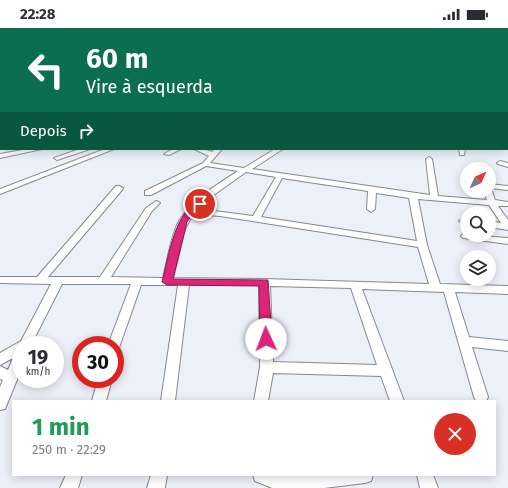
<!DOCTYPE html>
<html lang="pt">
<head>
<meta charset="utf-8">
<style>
  :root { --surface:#fff; --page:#f2f2f3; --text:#2b2b33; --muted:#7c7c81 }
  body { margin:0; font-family:"Fira Sans",sans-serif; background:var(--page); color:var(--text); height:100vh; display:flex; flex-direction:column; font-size:15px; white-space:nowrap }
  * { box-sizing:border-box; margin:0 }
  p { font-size:13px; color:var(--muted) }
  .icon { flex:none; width:22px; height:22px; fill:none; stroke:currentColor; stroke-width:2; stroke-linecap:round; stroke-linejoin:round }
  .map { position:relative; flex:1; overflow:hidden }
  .details { position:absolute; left:12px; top:372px; width:484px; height:76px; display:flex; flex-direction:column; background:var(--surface); border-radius:0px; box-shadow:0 2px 10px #0003 }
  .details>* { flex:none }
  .banner { position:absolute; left:0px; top:0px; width:508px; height:122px; box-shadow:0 2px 10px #0003; background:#0b6e4f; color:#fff; overflow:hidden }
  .needle { width:26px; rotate:45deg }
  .buttons { position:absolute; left:460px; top:134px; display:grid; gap:8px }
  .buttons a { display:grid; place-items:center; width:36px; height:36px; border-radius:50%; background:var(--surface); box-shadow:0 2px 10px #0003; font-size:20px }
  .speed { position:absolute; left:12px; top:308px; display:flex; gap:8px; font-size:20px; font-weight:700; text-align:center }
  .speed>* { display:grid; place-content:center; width:52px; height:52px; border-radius:50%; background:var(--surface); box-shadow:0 2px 10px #0003; line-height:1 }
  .speed small { font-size:10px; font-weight:400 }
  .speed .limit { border:6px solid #d22; background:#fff; color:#111 }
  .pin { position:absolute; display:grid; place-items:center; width:34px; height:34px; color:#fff; margin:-17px; border:2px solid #fff; border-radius:50%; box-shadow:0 1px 4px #0007 }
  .me { position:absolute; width:44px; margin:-22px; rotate:358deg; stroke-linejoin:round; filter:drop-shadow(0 0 3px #0008) }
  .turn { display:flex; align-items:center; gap:14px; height:84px; padding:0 20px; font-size:18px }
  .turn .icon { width:52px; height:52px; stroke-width:2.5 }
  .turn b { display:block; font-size:28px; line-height:34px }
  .then { display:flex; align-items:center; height:38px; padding:0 20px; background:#0003; gap:8px; font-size:15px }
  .round { display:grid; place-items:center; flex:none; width:42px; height:42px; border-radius:21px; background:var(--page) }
  .headline { display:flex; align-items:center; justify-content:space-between; height:68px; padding:0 20px }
  h1 { font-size:24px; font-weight:700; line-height:30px; color:#1e9e55 }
  .status { display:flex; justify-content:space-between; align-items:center; height:28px; padding:0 20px; background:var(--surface); direction:ltr }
  .status svg { height:11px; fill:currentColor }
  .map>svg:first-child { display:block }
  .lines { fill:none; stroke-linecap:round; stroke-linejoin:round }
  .minor-casing { stroke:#848890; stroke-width:2 }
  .minor { fill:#fff; fill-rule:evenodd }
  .route { fill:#db2777; stroke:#8e194d }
</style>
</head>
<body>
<div class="status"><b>22:28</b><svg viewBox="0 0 49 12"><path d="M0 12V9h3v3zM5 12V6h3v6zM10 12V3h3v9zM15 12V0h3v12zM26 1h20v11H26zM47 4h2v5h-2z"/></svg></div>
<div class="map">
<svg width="508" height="460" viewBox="0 0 508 460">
  <rect width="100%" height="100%" fill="#ecf0f9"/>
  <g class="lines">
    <!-- minor casing -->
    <g class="minor-casing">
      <g id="minor">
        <rect x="0" y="77" width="1" height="4"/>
        <polygon points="507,84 508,85 508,89 507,88"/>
        <rect x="0" y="94" width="1" height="4"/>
        <polygon points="507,97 508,98 508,102 507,101"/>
        <rect x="0" y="106" width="1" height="4"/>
        <polygon points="28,121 42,121 0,130 0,126"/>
        <polygon points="80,121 90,121 57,132 54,130"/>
        <polygon points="105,121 114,121 0,166 0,161"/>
        <polygon points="173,121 181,121 169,127 164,126"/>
        <path d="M 194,121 L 203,121 L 212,124 L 215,121 L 222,121 L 210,135 L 244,140 L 275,121 L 283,121 L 252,141 L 430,167 L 426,131 L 429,129 L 432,131 L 438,168 L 487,172 L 484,163 L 489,163 L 489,161 L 492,163 L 495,172 L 508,174 L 508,178 L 498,178 L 508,192 L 508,202 L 489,199 L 489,193 L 501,195 L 489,177 L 418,171 L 427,217 L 440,256 L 508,258 L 508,266 L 455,264 L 469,309 L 508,313 L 508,323 L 472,319 L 488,369 L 486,373 L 476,373 L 474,369 L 444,264 L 362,261 L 404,373 L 390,373 L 381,348 L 273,345 L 268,373 L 254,373 L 260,339 L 259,257 L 189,257 L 175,373 L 161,373 L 178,257 L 141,257 L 120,317 L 119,320 L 115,322 L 115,317 L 108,317 L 131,256 L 62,256 L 31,317 L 21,317 L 21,342 L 5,381 L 0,382 L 0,359 L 3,352 L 0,351 L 0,338 L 8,342 L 13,330 L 0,337 L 0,325 L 21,313 L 51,256 L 0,255 L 0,249 L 37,249 L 116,158 L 119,158 L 123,160 L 122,162 L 48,249 L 100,249 L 146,180 L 156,173 L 160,175 L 152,183 L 111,249 L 163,250 C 168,231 170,210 179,193 C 192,171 217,157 238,143 L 206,138 L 151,167 L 145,167 L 145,163 L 203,135 L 209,128 ZM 246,144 L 276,149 L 253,188 L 198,181 L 215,166 ZM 282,150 L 368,163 L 367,181 L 371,184 L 375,181 L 376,165 L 409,170 L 417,213 L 261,189 ZM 193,186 L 220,188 L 418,219 L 429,256 L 264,251 L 173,250 L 185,201 ZM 270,258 L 351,260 L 377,337 L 273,334 Z"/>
        <polygon points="459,121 465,121 464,127 460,127"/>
        <polygon points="500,133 508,135 508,139 498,136 497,135"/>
        <polygon points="489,156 508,158 508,162 489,160"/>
        <polygon points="463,190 467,191 467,197 459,193"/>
        <polygon points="466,205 467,207 508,210 508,216 463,210 461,208 463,206"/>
        <polygon points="98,351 112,351 106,373 92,373"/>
        <polygon points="66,447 82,447 78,460 60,460"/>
        <polygon points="151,447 167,447 165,460 147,460"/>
        <polygon points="253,447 373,447 371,453 365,455 324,460 272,460 255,453"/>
        <polygon points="417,447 433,447 438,460 420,460"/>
      </g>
    </g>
    <!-- minor -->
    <use href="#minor" class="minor"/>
  </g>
  <!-- sky -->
  <linearGradient id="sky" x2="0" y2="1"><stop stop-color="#7caed9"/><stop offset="0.52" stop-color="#f6f8fc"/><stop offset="1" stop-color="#f6f8fc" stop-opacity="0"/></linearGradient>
  <rect width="508" height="135" fill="url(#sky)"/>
  <!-- route -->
  <path class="route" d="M 200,173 L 204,176 L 194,184 L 187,194 L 173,251 L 268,252 L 272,311 L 270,314 L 262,314 L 260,311 L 259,258 L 167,257 L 162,254 C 168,231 175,181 200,173 Z"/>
</svg>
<div class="buttons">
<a><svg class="needle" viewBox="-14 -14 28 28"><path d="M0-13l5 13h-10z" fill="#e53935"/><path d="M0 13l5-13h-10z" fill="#7c7c81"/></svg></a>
<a><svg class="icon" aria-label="search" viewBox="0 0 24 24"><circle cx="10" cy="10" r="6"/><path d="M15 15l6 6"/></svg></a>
<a><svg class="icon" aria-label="layers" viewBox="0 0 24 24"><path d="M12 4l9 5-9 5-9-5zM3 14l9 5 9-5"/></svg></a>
</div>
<div class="speed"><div>19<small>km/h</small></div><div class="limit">30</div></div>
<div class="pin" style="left:200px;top:176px;background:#d93025"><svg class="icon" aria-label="arrive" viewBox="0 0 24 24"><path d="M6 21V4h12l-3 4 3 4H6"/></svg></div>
<svg class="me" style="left:266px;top:311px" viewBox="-20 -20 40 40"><circle r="19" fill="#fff"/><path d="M0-13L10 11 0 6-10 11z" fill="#db2777"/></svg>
<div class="banner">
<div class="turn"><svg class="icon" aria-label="left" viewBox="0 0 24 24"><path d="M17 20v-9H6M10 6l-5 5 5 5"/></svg><div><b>60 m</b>Vire à esquerda</div></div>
<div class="then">Depois<svg class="icon" aria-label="right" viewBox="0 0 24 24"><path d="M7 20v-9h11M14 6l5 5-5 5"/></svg></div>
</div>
<section class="details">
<div class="headline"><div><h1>1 min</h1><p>250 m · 22:29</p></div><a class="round" style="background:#d93025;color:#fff"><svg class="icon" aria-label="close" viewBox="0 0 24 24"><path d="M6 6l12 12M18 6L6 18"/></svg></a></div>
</section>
</div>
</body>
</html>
